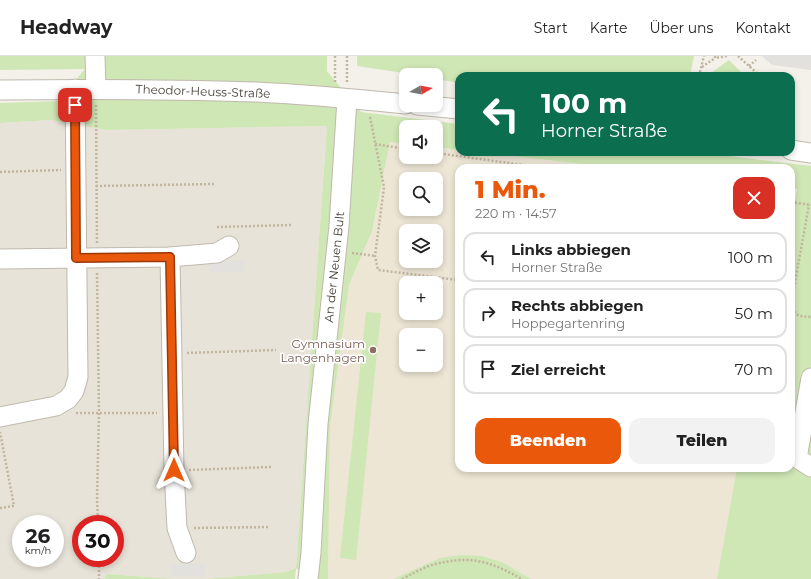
<!DOCTYPE html>
<html lang="de">
<head>
<meta charset="utf-8">
<style>
  :root { --surface:#fff; --page:#f2f2f2; --text:#222; --muted:#767676; --line:#e0e0e0; --accent:#ea580c }
  body { margin:0; font-family:Montserrat,sans-serif; background:var(--page); color:var(--text); height:100vh; display:flex; flex-direction:column; font-size:15px; white-space:nowrap }
  * { box-sizing:border-box; margin:0 }
  p { font-size:13px; color:var(--muted) }
  .icon { flex:none; width:22px; height:22px; fill:none; stroke:currentColor; stroke-width:2; stroke-linecap:round; stroke-linejoin:round }
  .map { position:relative; flex:1; overflow:hidden }
  .sheet { position:absolute; left:455px; top:108px; width:340px; height:308px; display:flex; flex-direction:column; background:var(--surface); border-radius:12px; box-shadow:0 2px 6px #0003 }
  .sheet>* { flex:none }
  .guide { position:absolute; left:455px; top:16px; width:340px; height:84px; border-radius:12px; box-shadow:0 2px 6px #0003; background:#0b6e4f; color:#fff; overflow:hidden }
  .needle { width:26px; rotate:81deg }
  .buttons { position:absolute; left:399px; top:12px; display:grid; gap:8px }
  .buttons a { display:grid; place-items:center; width:44px; height:44px; border-radius:8px; background:var(--surface); box-shadow:0 2px 6px #0003; font-size:20px }
  .speed { position:absolute; left:12px; top:459px; display:flex; gap:8px; font-size:20px; font-weight:700; text-align:center }
  .speed>* { display:grid; place-content:center; width:52px; height:52px; border-radius:50%; background:var(--surface); box-shadow:0 2px 6px #0003; line-height:1 }
  .speed small { font-size:10px; font-weight:400 }
  .speed .limit { border:6px solid #d22; background:#fff; color:#111 }
  .pin { position:absolute; display:grid; place-items:center; width:34px; height:34px; color:#fff; margin:-17px; border-radius:8px; box-shadow:0 2px 6px #0006 }
  .me { position:absolute; width:44px; margin:-22px; rotate:0deg; stroke-linejoin:round; filter:drop-shadow(0 0 3px #0008) }
  .turn { display:flex; align-items:center; gap:14px; height:84px; padding:0 20px; font-size:18px }
  .turn .icon { width:52px; height:52px; stroke-width:2.5 }
  .turn b { display:block; font-size:28px; line-height:34px }
  .round { display:grid; place-items:center; flex:none; width:42px; height:42px; border-radius:12px; background:var(--page) }
  .summary { display:flex; align-items:center; justify-content:space-between; height:68px; padding:0 20px }
  h1 { font-size:24px; font-weight:800; line-height:30px; color:var(--accent) }
  .cta { display:flex; gap:8px; margin-top:auto; padding:8px 20px }
  .cta a { flex:1; height:46px; border-radius:12px; background:var(--accent); color:#fff; font-size:16px; font-weight:800; line-height:46px; text-align:center }
  .cta a+a { background:var(--page); color:var(--text) }
  ul { padding:0; list-style:none }
  li { display:flex; align-items:center; gap:12px; height:50px; margin:0 8px 6px; padding:0 12px; border:2px solid var(--line); border-radius:12px }
  li div { flex:1 }
  li b { display:block; font-size:15px }
  li em { font-style:normal }
  header { display:flex; align-items:center; gap:24px; box-sizing:border-box; height:56px; padding:0 20px; background:var(--surface); border-bottom:1px solid var(--line) }
  header strong { font-size:19px }
  nav { display:flex; gap:22px; margin-inline-start:auto; font-size:14px }
  .map>svg:first-child { display:block }
  .residential { fill:#e8e3d8; fill-rule:evenodd }
  .education { fill:#ede6d5; fill-rule:evenodd }
  .green { fill:#cfe6b5 }
  .parking { fill:#e3e1de }
  .lines { fill:none; stroke-linecap:round; stroke-linejoin:round }
  .minor-casing { stroke:#c0b9ad; stroke-width:21 }
  .path { stroke:#c1b59e; stroke-width:2.5; stroke-dasharray:2 2; stroke-linecap:butt }
  .minor { stroke:#fff; stroke-width:19 }
  .route-casing { stroke:#983908; stroke-width:10 }
  .route { stroke:#ea580c; stroke-width:7 }
  .education-dot { fill:#8d6e63; stroke:#fff; stroke-width:1.5 }
  .labels { text-anchor:middle; dominant-baseline:central; stroke-width:3.5; stroke-linejoin:round; paint-order:stroke }
  .street-label { font-size:12px; fill:#484238; stroke:#fff }
  .education-label { font-size:12px; fill:#785e54; stroke:#fff; text-anchor:end }
</style>
</head>
<body>
<header>
<strong>Headway</strong>
<nav><a>Start</a><a>Karte</a><a>Über uns</a><a>Kontakt</a></nav>
</header>
<div class="map">
<svg width="811" height="523" viewBox="0 0 811 523">
  <rect width="100%" height="100%" fill="#f4f1ea"/>
  <!-- residential -->
  <path class="residential" d="M 51,64 L 107,74 L 327,70 L 296,512 L 286,516 L 205,523 L 176,523 L 107,518 L 104,523 L 0,523 L 0,67 ZM 21,468 L 55,468 L 55,502 L 21,502 ZM 81,468 L 115,468 L 115,502 L 81,502 Z"/>
  <!-- education -->
  <path class="education" d="M 390,86 L 406,88 L 406,101 L 436,101 L 436,91 L 459,94 L 459,96 L 479,96 L 616,112 L 459,112 L 459,412 L 737,412 L 717,523 L 531,523 L 504,507 L 483,500 L 440,502 L 393,523 L 328,523 L 330,371 L 349,229 L 372,175 ZM 406,123 L 436,123 L 436,153 L 406,153 ZM 406,175 L 436,175 L 436,205 L 406,205 ZM 406,227 L 436,227 L 436,257 L 406,257 ZM 406,279 L 436,279 L 436,309 L 406,309 Z"/>
  <!-- green -->
  <g class="green">
    <polygon points="0,0 327,0 327,15 361,56 459,68 459,94 436,91 436,71 406,71 406,88 390,86 372,175 349,229 330,371 328,523 310,523 296,512 295,523 205,523 286,516 296,512 327,70 107,74 51,64 0,67 0,47 58,45 85,13 0,14"/>
    <polygon points="357,0 694,0 690,20 459,20 459,27 436,23 436,19 417,19 357,10"/>
    <polygon points="729,4 745,20 707,20"/>
    <polygon points="479,96 695,96 811,110 811,523 717,523 737,412 791,412 791,166 797,133 791,132 791,112 616,112"/>
    <polygon points="366,256 381,257 356,504 340,502"/>
    <polygon points="462,499 483,500 504,507 531,523 393,523 440,502"/>
    <polygon points="107,518 176,523 104,523"/>
  </g>
  <!-- parking -->
  <g class="parking">
    <polygon points="762,0 811,0 811,14 772,9"/>
    <polygon points="244,204 244,216 210,216 210,205"/>
    <polygon points="177,228 182,235 183,319 179,321"/>
    <polygon points="205,507 205,520 172,520 172,508"/>
  </g>
  <g class="lines">
    <!-- minor casing -->
    <g class="minor-casing">
      <g id="minor">
        <polyline points="95,0 96,33"/>
        <path d="M 0,34 C 85,33 170,33 255,36 C 305,38 356,43 406,48"/>
        <polyline points="417,49 459,53"/>
        <polyline points="791,94 811,97"/>
        <polyline points="170,201 174,414 177,472 186,497"/>
        <polyline points="0,203 170,201 217,197 229,190"/>
        <polyline points="811,322 797,402 811,411"/>
        <polyline points="0,361 56,350 68,343 74,335 78,321 75,33"/>
        <polyline points="308,523 311,497 318,368 339,170 347,43"/>
      </g>
    </g>
    <!-- path -->
    <g class="path">
      <polyline points="715,0 715,2 727,0"/>
      <polyline points="738,0 760,20"/>
      <polyline points="749,10 756,4"/>
      <polyline points="702,11 715,2"/>
      <polyline points="699,20 704,0"/>
      <polyline points="335,26 335,0"/>
      <polyline points="347,26 347,0"/>
      <polyline points="96,49 97,188"/>
      <polyline points="370,61 384,131 375,200 378,214 459,224"/>
      <polyline points="375,88 406,93"/>
      <polyline points="436,97 545,112"/>
      <polyline points="0,116 61,114"/>
      <polyline points="96,130 215,128"/>
      <polyline points="791,146 811,149"/>
      <polyline points="217,171 291,169"/>
      <polyline points="352,197 375,200"/>
      <polyline points="97,217 99,357 97,441 98,468"/>
      <polyline points="791,248 809,149"/>
      <polyline points="791,253 799,260 811,261"/>
      <polyline points="187,297 276,294"/>
      <polyline points="77,356 77,357 157,357"/>
      <polyline points="189,414 271,411"/>
      <polyline points="0,452 14,450 0,376"/>
      <polyline points="194,472 269,471"/>
      <polyline points="99,502 99,523"/>
      <path d="M 402,523 C 410,519 417,515 424,512 C 431,509 439,507 445,506 C 477,500 494,508 522,523"/>
    </g>
    <!-- minor -->
    <use href="#minor" class="minor"/>
  </g>
  <g class="lines">
    <!-- route casing -->
    <g class="route-casing">
      <polyline id="route" points="75,49 76,202 170,201 174,414"/>
    </g>
    <!-- route -->
    <use href="#route" class="route"/>
  </g>
  <!-- markers -->
  <circle class="education-dot" cx="373" cy="294" r="4"/>
  <g class="labels">
    <!-- street labels -->
    <g class="street-label">
      <text transform="translate(203 35) rotate(2)">Theodor-Heuss-Straße</text>
      <text transform="translate(334 211) rotate(-84)">An der Neuen Bult</text>
    </g>
    <!-- education labels -->
    <g class="education-label">
      <text x="365" y="287">Gymnasium<tspan x="365" dy="14">Langenhagen</tspan></text>
    </g>
  </g>
</svg>
<div class="buttons">
<a><svg class="needle" viewBox="-14 -14 28 28"><path d="M0-13l5 13h-10z" fill="#e53935"/><path d="M0 13l5-13h-10z" fill="#767676"/></svg></a>
<a><svg class="icon" aria-label="sound" viewBox="0 0 24 24"><path d="M4 9h4l5-4v14l-5-4H4zM17 9q2 3 0 6"/></svg></a>
<a><svg class="icon" aria-label="search" viewBox="0 0 24 24"><circle cx="10" cy="10" r="6"/><path d="M15 15l6 6"/></svg></a>
<a><svg class="icon" aria-label="layers" viewBox="0 0 24 24"><path d="M12 4l9 5-9 5-9-5zM3 14l9 5 9-5"/></svg></a>
<a>+</a>
<a>−</a>
</div>
<div class="speed"><div>26<small>km/h</small></div><div class="limit">30</div></div>
<div class="pin" style="left:75px;top:49px;background:#d93025"><svg class="icon" aria-label="arrive" viewBox="0 0 24 24"><path d="M6 21V4h12l-3 4 3 4H6"/></svg></div>
<svg class="me" style="left:174px;top:414px" viewBox="-20 -20 40 40"><path d="M0-17L14 15 0 8-14 15z" fill="#ea580c" stroke="#fff" stroke-width="4"/></svg>
<div class="guide">
<div class="turn"><svg class="icon" aria-label="left" viewBox="0 0 24 24"><path d="M17 20v-9H6M10 6l-5 5 5 5"/></svg><div><b>100 m</b>Horner Straße</div></div>
</div>
<section class="sheet">
<div class="summary"><div><h1>1 Min.</h1><p>220 m · 14:57</p></div><a class="round" style="background:#d93025;color:#fff"><svg class="icon" aria-label="close" viewBox="0 0 24 24"><path d="M6 6l12 12M18 6L6 18"/></svg></a></div>
<ul>
<li><svg class="icon" aria-label="left" viewBox="0 0 24 24"><path d="M17 20v-9H6M10 6l-5 5 5 5"/></svg><div><b>Links abbiegen</b><p>Horner Straße</p></div><em>100 m</em></li>
<li><svg class="icon" aria-label="right" viewBox="0 0 24 24"><path d="M7 20v-9h11M14 6l5 5-5 5"/></svg><div><b>Rechts abbiegen</b><p>Hoppegartenring</p></div><em>50 m</em></li>
<li><svg class="icon" aria-label="arrive" viewBox="0 0 24 24"><path d="M6 21V4h12l-3 4 3 4H6"/></svg><div><b>Ziel erreicht</b></div><em>70 m</em></li>
</ul>
<div class="cta"><a>Beenden</a><a>Teilen</a></div>
</section>
</div>
</body>
</html>
